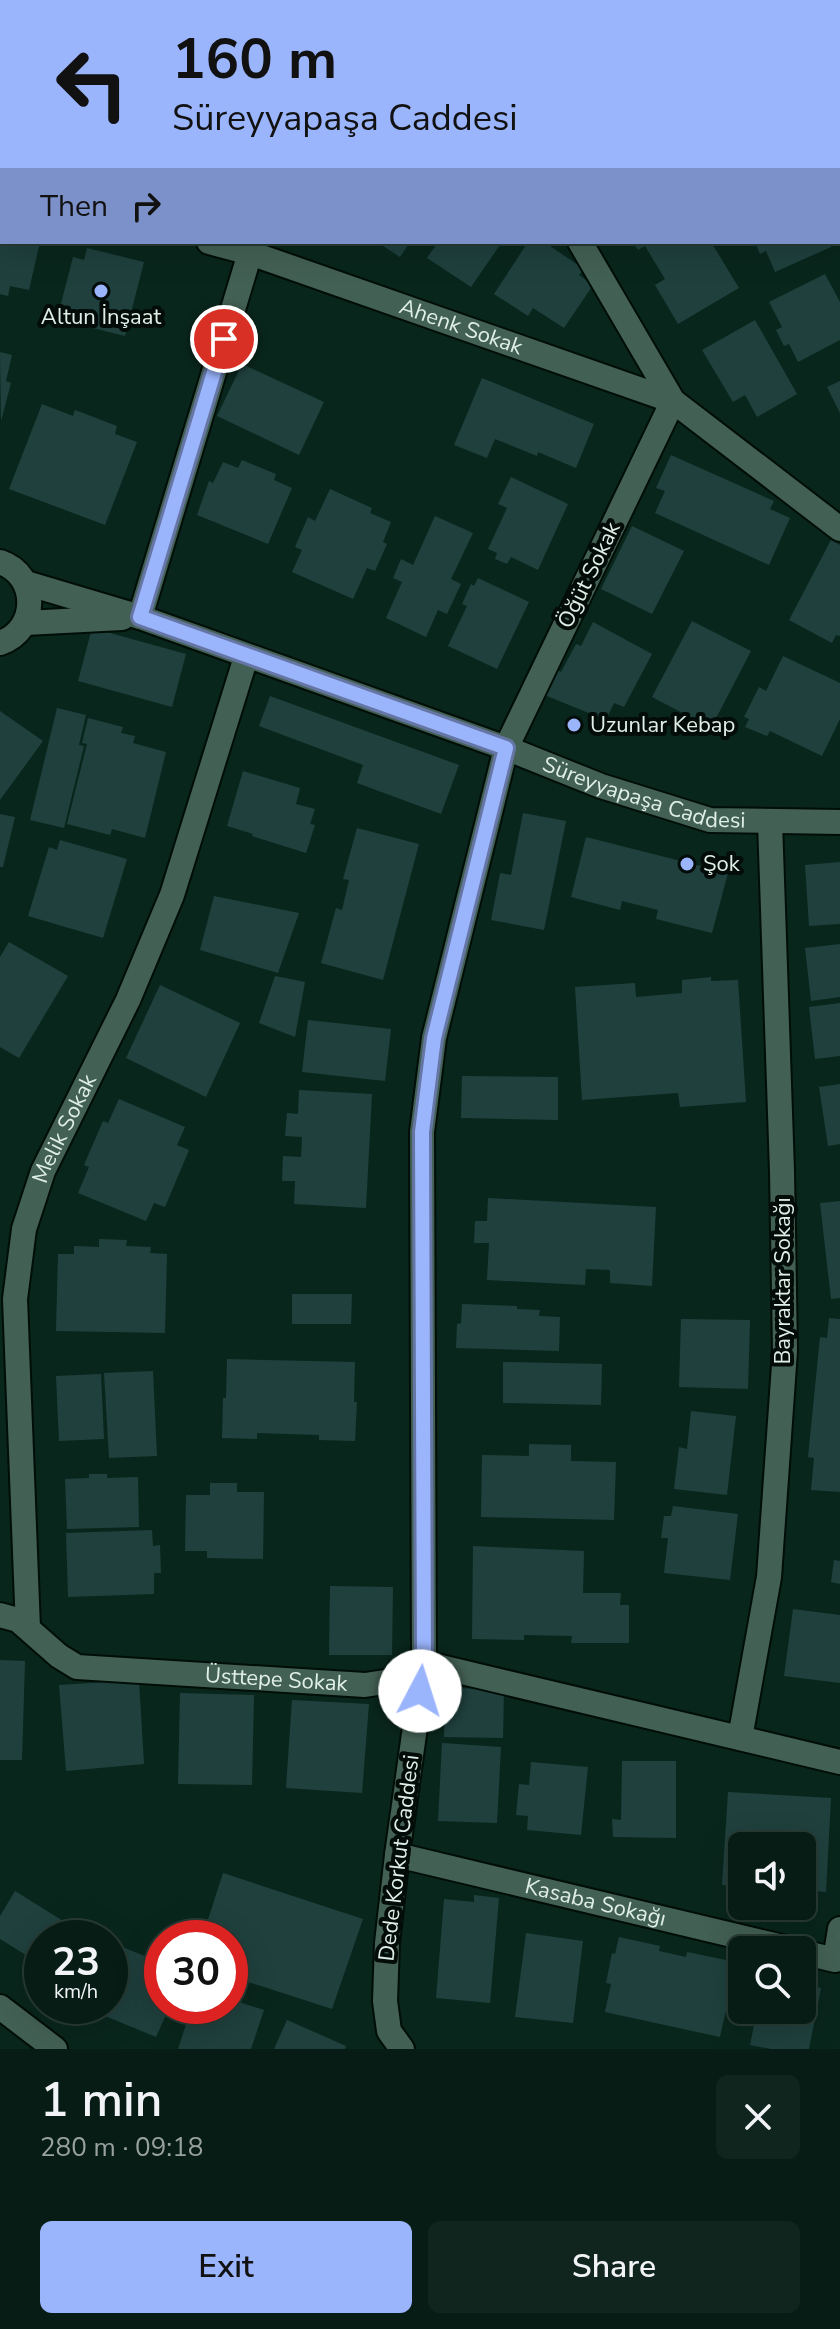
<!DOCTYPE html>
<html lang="en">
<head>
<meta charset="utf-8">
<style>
  :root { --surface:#071c15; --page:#10251e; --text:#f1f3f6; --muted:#98a1a0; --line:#283a34; --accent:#9bb5fd }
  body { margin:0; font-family:"Nunito Sans",sans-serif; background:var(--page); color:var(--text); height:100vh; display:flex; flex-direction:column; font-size:30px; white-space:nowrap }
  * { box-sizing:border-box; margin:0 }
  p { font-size:26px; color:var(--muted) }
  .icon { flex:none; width:44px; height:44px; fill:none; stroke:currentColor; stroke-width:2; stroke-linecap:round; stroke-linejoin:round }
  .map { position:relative; height:2049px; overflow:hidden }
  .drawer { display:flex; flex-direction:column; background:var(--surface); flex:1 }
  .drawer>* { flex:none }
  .guide { position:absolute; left:0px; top:0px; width:840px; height:244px; box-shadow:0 8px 32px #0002,0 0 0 2px var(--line); background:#9bb5fd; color:#111; overflow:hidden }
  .buttons { position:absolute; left:728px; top:1832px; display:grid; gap:16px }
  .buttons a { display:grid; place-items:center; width:88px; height:88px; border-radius:12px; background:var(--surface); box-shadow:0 8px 32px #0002,0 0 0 2px var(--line); font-size:40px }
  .speed { position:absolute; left:24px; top:1920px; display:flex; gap:16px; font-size:40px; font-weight:700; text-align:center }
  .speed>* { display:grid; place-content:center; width:104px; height:104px; border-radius:50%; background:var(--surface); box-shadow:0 8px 32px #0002,0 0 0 2px var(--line); line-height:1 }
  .speed small { font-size:20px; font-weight:400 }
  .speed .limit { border:12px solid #d22; background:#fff; color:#111 }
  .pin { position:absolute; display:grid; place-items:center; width:68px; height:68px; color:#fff; margin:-34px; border:4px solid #fff; border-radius:50%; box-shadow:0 2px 8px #0007 }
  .me { position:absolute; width:88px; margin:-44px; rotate:5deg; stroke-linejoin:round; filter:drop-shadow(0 0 6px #0008) }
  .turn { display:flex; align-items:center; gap:28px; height:168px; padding:0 40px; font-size:36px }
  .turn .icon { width:104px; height:104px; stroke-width:2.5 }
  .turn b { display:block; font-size:56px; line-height:68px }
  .then { display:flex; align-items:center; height:76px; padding:0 40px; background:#0003; gap:16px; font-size:30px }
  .round { display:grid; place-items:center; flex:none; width:84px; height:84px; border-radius:12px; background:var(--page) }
  .overview { display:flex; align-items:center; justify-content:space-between; height:136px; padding:0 40px }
  h1 { font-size:48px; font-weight:600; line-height:60px }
  .cta { display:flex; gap:16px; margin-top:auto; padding:16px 40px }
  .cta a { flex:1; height:92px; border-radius:12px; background:var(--accent); color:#111; font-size:32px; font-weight:600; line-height:92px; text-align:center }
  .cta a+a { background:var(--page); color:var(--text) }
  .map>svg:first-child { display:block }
  .building { fill:#1f403d }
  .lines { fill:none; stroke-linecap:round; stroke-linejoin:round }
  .minor-casing { stroke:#000e07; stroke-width:28 }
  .tertiary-casing { stroke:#000e07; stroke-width:28 }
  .minor { stroke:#436054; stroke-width:24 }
  .tertiary { stroke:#436054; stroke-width:24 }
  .route-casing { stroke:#6576a4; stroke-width:20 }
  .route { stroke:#9bb5fd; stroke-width:14 }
  .poi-dot { fill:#9bb5fd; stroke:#030c08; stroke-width:3 }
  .labels { text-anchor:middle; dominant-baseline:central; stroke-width:8; stroke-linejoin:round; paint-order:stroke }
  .poi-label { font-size:22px; fill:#dfefe8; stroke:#030c08; text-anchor:start }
  .street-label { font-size:22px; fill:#dfefe8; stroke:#030c08 }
</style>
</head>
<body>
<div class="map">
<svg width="840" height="2049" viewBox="0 0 840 2049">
  <rect width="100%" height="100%" fill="#09261c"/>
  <!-- building -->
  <g class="building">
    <polygon points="0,242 40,242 29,290 10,286 8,296 0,294"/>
    <polygon points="377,242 410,242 400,257"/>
    <polygon points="438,242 502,242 471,287 427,258"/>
    <polygon points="528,242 544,242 584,269 579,275 593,285 564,328 533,308 528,316 494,294"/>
    <polygon points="633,242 711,242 739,288 678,324 655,285 665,279 645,246 638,250"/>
    <polygon points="755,242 829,242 831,247 775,272 766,251 760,254"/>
    <polygon points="87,248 144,262 125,336 57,319 73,257 84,260"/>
    <polygon points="825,274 840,302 840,340 798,362 789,344 784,346 776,330 782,327 769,302"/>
    <polygon points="755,320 797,394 757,417 745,395 733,402 702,350"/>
    <polygon points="0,352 12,355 6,381 11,383 1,421"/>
    <polygon points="242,364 324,402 299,455 217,416"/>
    <polygon points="482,378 594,424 576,468 538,452 537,456 495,439 487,458 454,445"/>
    <polygon points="840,381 840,413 827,387"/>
    <polygon points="42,404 73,416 75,410 117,426 115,434 137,442 105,525 9,489"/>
    <polygon points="671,455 774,501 770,509 790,518 769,565 655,513 665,491 656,488"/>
    <polygon points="242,460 276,474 274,480 292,488 268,544 197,515 209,481 213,483 223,462 238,468"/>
    <polygon points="511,477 568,504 538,570 511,557 507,564 495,559 497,553 488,549 507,508 498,504"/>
    <polygon points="330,489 372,508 370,513 391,522 383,542 387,544 375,571 367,568 353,599 292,572 302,550 295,547 308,517 315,521"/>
    <polygon points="435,516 473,533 451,579 461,584 447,614 438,610 426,637 386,618 402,582 393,578 401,559 413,565"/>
    <polygon points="632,526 684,551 652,614 601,589"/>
    <polygon points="831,540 840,545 840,636 836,635 832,643 789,620"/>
    <polygon points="478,578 529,602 497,669 448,646 467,606 462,604 471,584 474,586"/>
    <polygon points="692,621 751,651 711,728 652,697"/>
    <polygon points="593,622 652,654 624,707 614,703 606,720 537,692 552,667 561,672 576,644 581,646"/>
    <polygon points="92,628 186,654 172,707 78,681"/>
    <polygon points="783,656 840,683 840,719 822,756 770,731 767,736 745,727 749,719 744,717 759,687 766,691"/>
    <polygon points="270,696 459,765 441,814 357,783 363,765 259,726"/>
    <polygon points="57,708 86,715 79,745 84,746 64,828 30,820"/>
    <polygon points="0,711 43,741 0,800"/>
    <polygon points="88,718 123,727 121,733 135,736 133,743 166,752 145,838 112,829 110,835 67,824 87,744 82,743"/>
    <polygon points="243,771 300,788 296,804 315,809 310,824 315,825 306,853 252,836 253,834 227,826"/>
    <polygon points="523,813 566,821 544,930 491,920 500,873 511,875"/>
    <polygon points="0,814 15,817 3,867 0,867"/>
    <polygon points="357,828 419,844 383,980 321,963 336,908 342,910 349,880 343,879"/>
    <polygon points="586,837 728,873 712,933 656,919 658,910 622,901 620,910 571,897"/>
    <polygon points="60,840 127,859 103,938 28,916 49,847 57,850"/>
    <polygon points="840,862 840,924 809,926 805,865"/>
    <polygon points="214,896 299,913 278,973 200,950"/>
    <polygon points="9,942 68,976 19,1058 0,1047 0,957"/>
    <polygon points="840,944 840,997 811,1001 805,948"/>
    <polygon points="275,976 305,982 295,1037 259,1023"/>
    <polygon points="711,977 711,981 738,980 746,1102 680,1107 678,1093 582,1100 575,987 635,983 636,997 682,993 682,980"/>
    <polygon points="160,985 240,1023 206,1097 126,1058"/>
    <polygon points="840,1003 840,1056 815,1059 809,1007"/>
    <polygon points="308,1020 391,1029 385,1081 302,1072"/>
    <polygon points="462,1076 558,1077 558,1120 461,1118"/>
    <polygon points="840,1084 840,1144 828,1146 819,1087"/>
    <polygon points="299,1090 372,1094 366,1208 294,1204 295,1181 282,1181 283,1156 301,1157 302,1137 285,1136 287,1113 298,1114"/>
    <polygon points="119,1099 185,1127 177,1145 189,1150 165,1207 154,1203 146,1221 78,1193 89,1167 84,1165 103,1121 108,1123"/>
    <polygon points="488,1198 656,1207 652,1286 610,1283 610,1270 586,1269 585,1285 487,1280 489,1243 474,1243 475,1221 487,1221"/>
    <polygon points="840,1201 840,1298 831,1299 820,1203"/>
    <polygon points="99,1239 127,1240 126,1246 151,1247 150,1253 167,1254 165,1333 56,1331 58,1254 74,1254 74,1246 99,1247"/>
    <polygon points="292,1294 352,1294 351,1324 292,1324"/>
    <polygon points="462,1304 517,1306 517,1309 540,1310 539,1316 560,1317 559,1351 456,1348 457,1324 461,1323"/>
    <polygon points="829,1318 840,1319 840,1492 811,1490 814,1458 808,1457 820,1337 827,1338"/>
    <polygon points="681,1319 750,1320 748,1389 679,1387"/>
    <polygon points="227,1359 355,1362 354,1402 357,1402 355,1441 319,1440 319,1435 257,1433 257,1439 222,1438 223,1398 226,1398"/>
    <polygon points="503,1362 602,1364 601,1405 503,1403"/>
    <polygon points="153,1371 157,1456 109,1458 104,1373"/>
    <polygon points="101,1374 104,1439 59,1441 56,1376"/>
    <polygon points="691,1411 736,1416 727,1495 674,1489 679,1447 687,1449"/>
    <polygon points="529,1444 571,1445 571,1461 616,1462 614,1520 481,1517 482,1455 529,1456"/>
    <polygon points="89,1474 107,1474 107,1478 138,1477 139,1527 67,1529 65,1479 89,1478"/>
    <polygon points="210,1483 237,1483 237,1492 264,1492 263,1559 207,1558 207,1551 185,1551 186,1495 210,1495"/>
    <polygon points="673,1506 738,1514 730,1580 664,1573 668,1538 661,1538 664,1516 671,1516"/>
    <polygon points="152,1530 153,1546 160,1545 161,1573 154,1573 154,1594 68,1597 66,1533"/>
    <polygon points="473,1546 584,1551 583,1593 621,1593 620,1605 629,1605 629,1643 571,1643 572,1636 524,1635 524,1640 472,1639"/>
    <polygon points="834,1560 840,1561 840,1584 831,1582"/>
    <polygon points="330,1586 393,1587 392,1655 329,1655"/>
    <polygon points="793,1609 840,1615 840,1683 784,1676"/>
    <polygon points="0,1660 25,1661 22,1760 0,1760"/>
    <polygon points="139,1680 144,1764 66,1771 59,1685"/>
    <polygon points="445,1688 504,1689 503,1738 444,1737"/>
    <polygon points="180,1693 254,1695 252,1785 178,1784"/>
    <polygon points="292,1700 369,1704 362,1793 286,1788"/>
    <polygon points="442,1743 501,1747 497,1823 438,1821"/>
    <polygon points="622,1761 676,1761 676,1838 613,1837 612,1819 621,1820"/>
    <polygon points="531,1762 588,1767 581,1835 527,1830 528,1816 516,1815 519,1784 529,1785"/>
    <polygon points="728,1792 831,1798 826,1892 802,1890 802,1846 742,1846 742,1886 722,1885"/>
    <polygon points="223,1873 363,1919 332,2009 230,1976 230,1938 202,1938"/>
    <polygon points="15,1891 79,1931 75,1938 42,1938 42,1965 0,1939 0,1916"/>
    <polygon points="474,1895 499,1898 490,2003 436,1998 444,1899 474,1902"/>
    <polygon points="526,1933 583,1941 573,2023 515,2017"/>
    <polygon points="619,1937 660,1946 659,1951 686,1957 687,1952 736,1962 732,1981 736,1982 730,2011 726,2010 720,2037 605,2012 611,1984 606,1983 612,1953 615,1954"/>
    <polygon points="110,1942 162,1963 162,2006 170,2006 156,2037 81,2006 110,2006"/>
    <polygon points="802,1985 821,1988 809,2049 771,2049 750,2045 757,2010 802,2010"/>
    <polygon points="230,1999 264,2010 251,2049 178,2049 192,2006 230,2006"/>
    <polygon points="287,2020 346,2046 345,2049 274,2049"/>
  </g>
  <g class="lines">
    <!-- minor casing -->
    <g class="minor-casing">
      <g id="minor">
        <polyline points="414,0 416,2"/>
        <polyline points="731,0 732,2"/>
        <polyline points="59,2 59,0"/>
        <polyline points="838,202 840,205"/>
        <path id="s1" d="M 209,242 L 250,253 L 673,401 L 506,748 L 434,1038 L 422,1132 L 424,1663 L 397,1855 L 387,1943 L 385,2001 L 389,2031 L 402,2049"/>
        <polyline points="580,242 673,401 840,529"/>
        <path id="s2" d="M 0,1615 L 18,1620 L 59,1656 L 77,1667 L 365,1685 L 391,1681 L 424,1663 L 840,1762"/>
        <path id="s3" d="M 28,1628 L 15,1299 L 24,1229 L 43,1171 L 128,1000 L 172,895 L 246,657"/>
        <polyline points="740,1738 769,1577 785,1351 782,1171 770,822"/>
        <path id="s4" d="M 397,1855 L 795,1950"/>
        <polyline points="802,1952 835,1960 840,1929"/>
        <polyline points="0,2007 55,2049"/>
      </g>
    </g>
    <!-- tertiary casing -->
    <g class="tertiary-casing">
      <g id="tertiary">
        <polyline points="349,2 350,0"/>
        <path d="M 0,562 C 39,575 39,630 0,643"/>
        <path id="s5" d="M 26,583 L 140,617 L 506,748 L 601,786 L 710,820 L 840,822"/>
        <polyline points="140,617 250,253 255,242"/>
        <polyline points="25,623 122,618"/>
      </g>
    </g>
    <!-- minor -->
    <use href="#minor" class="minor"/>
    <!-- tertiary -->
    <use href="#tertiary" class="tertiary"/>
  </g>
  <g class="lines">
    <!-- route casing -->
    <g class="route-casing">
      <polyline id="route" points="224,339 140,617 506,748 434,1038 422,1132 424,1663 420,1691"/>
    </g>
    <!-- route -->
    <use href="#route" class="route"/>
  </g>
  <!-- markers -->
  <g class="poi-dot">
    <circle cx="101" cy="291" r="8"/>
    <circle cx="574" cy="725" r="8"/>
    <circle cx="687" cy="864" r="8"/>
  </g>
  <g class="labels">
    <!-- poi labels -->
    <g class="poi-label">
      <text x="101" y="317" text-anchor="middle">Altun İnşaat</text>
      <text x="590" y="725">Uzunlar Kebap</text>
      <text x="703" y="864">Şok</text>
    </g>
    <!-- street labels -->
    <g class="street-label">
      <text stroke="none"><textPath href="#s1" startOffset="266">Ahenk Sokak</textPath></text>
      <text transform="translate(589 575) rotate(-64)">Öğüt Sokak</text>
      <text stroke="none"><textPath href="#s5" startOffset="654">Süreyyapaşa Caddesi</textPath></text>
      <text stroke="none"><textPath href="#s3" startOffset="508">Melik Sokak</textPath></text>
      <text transform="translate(783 1281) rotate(-90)">Bayraktar Sokağı</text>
      <text stroke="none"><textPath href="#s2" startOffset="294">Üsttepe Sokak</textPath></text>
      <text transform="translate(399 1858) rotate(-83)">Dede Korkut Caddesi</text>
      <text stroke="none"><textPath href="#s4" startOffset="204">Kasaba Sokağı</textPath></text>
    </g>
  </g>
</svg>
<div class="buttons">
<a><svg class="icon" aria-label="sound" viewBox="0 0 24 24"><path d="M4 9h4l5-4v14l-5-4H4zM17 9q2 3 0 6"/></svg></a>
<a><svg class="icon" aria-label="search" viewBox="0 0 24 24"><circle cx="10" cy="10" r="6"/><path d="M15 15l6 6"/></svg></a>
</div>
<div class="speed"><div>23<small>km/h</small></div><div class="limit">30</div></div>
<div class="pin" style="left:224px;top:339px;background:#d93025"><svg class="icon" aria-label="arrive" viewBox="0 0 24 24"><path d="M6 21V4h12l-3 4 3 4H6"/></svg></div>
<svg class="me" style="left:420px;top:1691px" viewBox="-20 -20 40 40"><circle r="19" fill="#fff"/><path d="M0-13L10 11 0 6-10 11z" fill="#9bb5fd"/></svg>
<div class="guide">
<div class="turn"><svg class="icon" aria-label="left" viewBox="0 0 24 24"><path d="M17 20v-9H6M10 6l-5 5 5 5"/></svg><div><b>160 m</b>Süreyyapaşa Caddesi</div></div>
<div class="then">Then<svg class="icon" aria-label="right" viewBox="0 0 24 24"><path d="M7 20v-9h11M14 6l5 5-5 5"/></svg></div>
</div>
</div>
<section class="drawer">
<div class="overview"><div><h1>1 min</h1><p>280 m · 09:18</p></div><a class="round"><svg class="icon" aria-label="close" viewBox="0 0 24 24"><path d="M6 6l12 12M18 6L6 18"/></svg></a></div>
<div class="cta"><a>Exit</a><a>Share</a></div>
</section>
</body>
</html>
